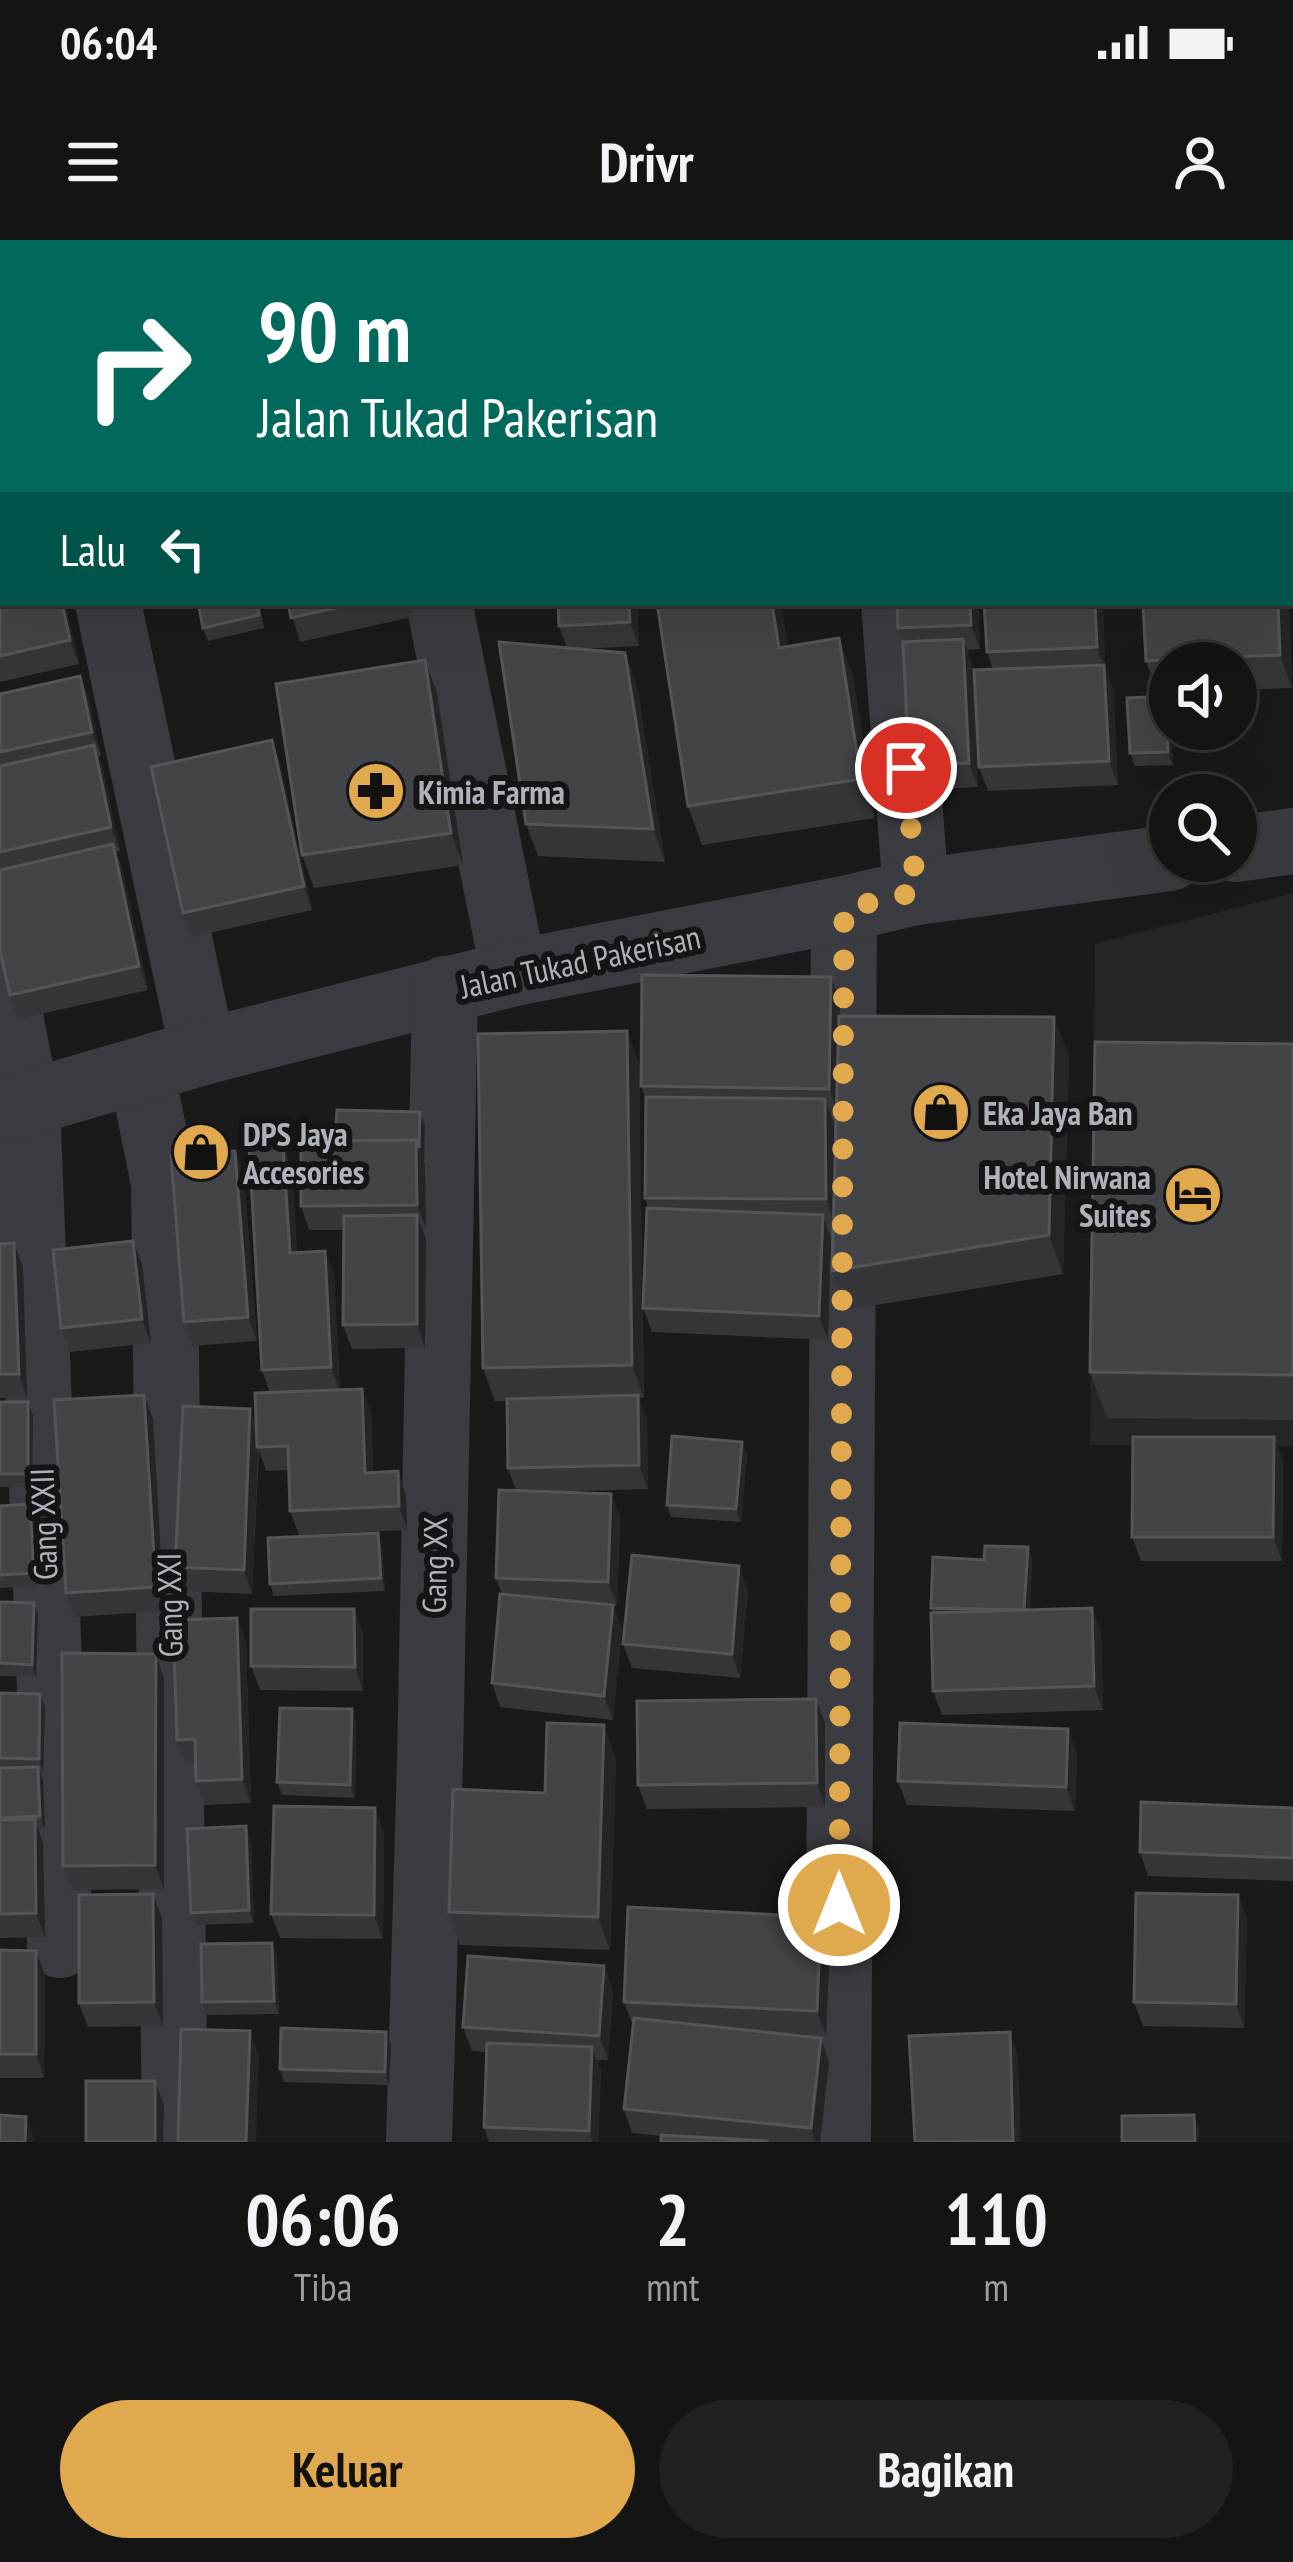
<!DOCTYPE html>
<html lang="id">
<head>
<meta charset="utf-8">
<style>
  :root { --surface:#141415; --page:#212122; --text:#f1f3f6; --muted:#9d9ea0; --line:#333334; --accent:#e1a94d }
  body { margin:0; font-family:"PT Sans Narrow",sans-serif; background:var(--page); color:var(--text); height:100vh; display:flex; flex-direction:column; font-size:45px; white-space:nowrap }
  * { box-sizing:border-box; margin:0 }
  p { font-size:39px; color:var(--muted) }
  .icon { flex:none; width:66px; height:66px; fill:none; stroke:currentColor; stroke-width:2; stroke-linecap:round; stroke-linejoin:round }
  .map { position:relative; height:1902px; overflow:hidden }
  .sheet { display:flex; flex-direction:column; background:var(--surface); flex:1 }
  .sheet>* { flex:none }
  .top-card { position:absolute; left:0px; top:0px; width:1293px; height:366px; box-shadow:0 12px 48px #0002,0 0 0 3px var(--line); background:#00695c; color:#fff; overflow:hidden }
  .tools { position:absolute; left:1149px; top:402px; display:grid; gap:24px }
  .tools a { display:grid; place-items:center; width:108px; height:108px; border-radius:50%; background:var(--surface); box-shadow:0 12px 48px #0002,0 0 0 3px var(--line); font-size:60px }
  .pin { position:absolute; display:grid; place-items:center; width:102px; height:102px; color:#fff; margin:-51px; border:6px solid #fff; border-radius:50%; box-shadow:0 3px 12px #0007 }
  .me { position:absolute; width:132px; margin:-66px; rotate:0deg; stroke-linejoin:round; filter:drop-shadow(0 0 9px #0008) }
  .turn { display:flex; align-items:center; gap:42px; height:252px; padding:0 60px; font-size:54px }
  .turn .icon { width:156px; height:156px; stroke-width:2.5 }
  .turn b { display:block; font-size:84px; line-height:102px }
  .then { display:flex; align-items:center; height:114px; padding:0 60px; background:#0003; gap:24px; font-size:45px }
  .eta { display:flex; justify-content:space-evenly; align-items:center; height:204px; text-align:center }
  .eta b { font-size:72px; font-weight:600; line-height:84px }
  .action { display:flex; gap:24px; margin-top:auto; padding:24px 60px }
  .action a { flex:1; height:138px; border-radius:72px; background:var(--accent); color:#111; font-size:48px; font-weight:600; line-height:138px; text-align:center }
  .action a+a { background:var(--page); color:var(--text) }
  .status { display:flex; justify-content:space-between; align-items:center; height:84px; padding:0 60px; background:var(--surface); direction:ltr }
  .status svg { height:33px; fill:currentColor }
  header { display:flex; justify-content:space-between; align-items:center; height:156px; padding:0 60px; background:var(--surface); font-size:54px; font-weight:600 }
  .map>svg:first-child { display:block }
  .built { fill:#262629 }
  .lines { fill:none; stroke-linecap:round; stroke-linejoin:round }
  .minor { stroke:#3b3c41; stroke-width:66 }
  .wall { fill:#36363a; fill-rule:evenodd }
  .shaded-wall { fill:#252528 }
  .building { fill:#434447; stroke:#545559; stroke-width:3 }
  .route { stroke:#e1a94d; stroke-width:21; stroke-dasharray:0 37.8 }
  .labels { text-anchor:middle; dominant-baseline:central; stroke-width:12; stroke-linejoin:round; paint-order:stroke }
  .poi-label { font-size:33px; font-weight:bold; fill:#aeb2ba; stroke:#151517; text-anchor:start }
  .street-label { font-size:33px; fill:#aeb2ba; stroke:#151517 }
</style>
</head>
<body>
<div class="status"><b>06:04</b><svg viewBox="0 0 49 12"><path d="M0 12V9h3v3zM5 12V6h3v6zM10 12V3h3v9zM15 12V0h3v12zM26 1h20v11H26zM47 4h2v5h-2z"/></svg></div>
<header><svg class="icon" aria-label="menu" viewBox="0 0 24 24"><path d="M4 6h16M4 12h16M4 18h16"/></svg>Drivr<svg class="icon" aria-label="person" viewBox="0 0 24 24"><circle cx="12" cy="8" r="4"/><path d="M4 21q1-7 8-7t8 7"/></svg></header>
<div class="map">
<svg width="1293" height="1902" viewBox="0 0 1293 1902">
  <rect width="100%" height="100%" fill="#1a1a1c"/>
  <!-- built -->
  <polygon class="built" points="1293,653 1293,1206 1090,1205 1095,704"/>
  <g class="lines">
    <!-- minor -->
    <g class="minor">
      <polyline points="32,0 33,3"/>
      <polyline points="364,0 365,3"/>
      <polyline points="867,0 867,3"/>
      <polyline points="1292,0 1293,9"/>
      <polyline points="108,363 203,812"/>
      <polyline points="439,363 514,733"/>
      <polyline points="894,363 916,652"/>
      <polyline points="1236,609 1293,601"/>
      <polyline points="0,725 27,863 60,1705"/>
      <polyline points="141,830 164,943 175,1902"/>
      <polyline points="843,863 844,669"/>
      <polyline points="0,868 27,863 203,812 514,733 844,669 916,652 1170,618"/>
      <polyline points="419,1902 430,1521 445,749"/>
      <polyline points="838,1902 843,966"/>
    </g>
  </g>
  <!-- wall -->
  <g class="wall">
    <polygon points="609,0 686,0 686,3 610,3"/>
    <polygon points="701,0 779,0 779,3 702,3"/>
    <polygon points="0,66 3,80 3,187 0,188"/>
    <polygon points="0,234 3,363 65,363 79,424 0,442"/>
    <polygon points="259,363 264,388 208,401 203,388"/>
    <polygon points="288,363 410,363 412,377 300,402"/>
    <polygon points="558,363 637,363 639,406 581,409 625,413 637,446 665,622 538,616 526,584 567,408 559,386"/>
    <polygon points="657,363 781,363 787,406 839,398 853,437 875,578 702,605 688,566"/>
    <polygon points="978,363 980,409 967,410 972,423 978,547 918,550 909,526 903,403 898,388"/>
    <polygon points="1103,363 1105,428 1113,449 1118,545 988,551 979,527 993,430 987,412"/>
    <polygon points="1143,363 1289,363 1292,448 1236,450 1236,423 1170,423 1170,453 1158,454 1146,421"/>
    <polygon points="80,436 89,460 101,516 98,517 103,529 120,611 116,612 122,628 148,750 18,779 10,755 0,710 0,454"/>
    <polygon points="437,453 463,625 314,648 302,615"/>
    <polygon points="1166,456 1170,468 1173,525 1135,526 1130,513"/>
    <polygon points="272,500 280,524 312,670 191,697 183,673"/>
    <path d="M 840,761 L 839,776 L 1069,816 L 1063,1034 L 846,1070 L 832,1031 L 833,983 L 825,983 L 831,999 L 828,1100 L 652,1092 L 643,1068 L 648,968 L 645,958 L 646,860 L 641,846 ZM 830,873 L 836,873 L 834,949 L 834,883 Z"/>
    <polygon points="627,791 639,824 644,1158 639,1158 647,1179 648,1249 544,1252 611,1254 620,1278 617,1366 613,1366 622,1389 613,1480 500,1467 492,1443 502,1355 496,1338 516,1251 508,1228 507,1161 495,1161 483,1128"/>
    <polygon points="1293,804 1293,1180 1107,1178 1090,1132"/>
    <polygon points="425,885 424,921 426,989 422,989 426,999 425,1108 352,1109 343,1085 344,990 309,990 301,966 335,901"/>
    <polygon points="292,928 297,1013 325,1011 334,1035 340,1150 362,1149 371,1173 373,1232 406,1255 407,1290 299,1295 290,1271 289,1230 266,1231 259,1210 252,1354 184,1351 175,1327 250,1169 256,1185 270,1153 262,1130"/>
    <polygon points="244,935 257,1101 192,1106 184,1082"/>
    <polygon points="133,1001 142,1025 151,1103 70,1112 61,1088"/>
    <polygon points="0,1004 23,1027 27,1158 0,1158"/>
    <polygon points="0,1162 33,1175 32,1247 0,1247"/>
    <polygon points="153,1179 164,1371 74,1377 66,1353"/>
    <polygon points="1274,1197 1283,1221 1282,1321 1141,1321 1132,1297"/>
    <polygon points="742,1202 747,1215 741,1282 671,1277 667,1265"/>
    <polygon points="30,1264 35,1277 38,1346 0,1348 0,1266"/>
    <polygon points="378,1293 382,1306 385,1351 274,1356 270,1344"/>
    <polygon points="1028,1307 1032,1320 1030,1370 1101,1392 1103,1470 942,1475 933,1451 933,1373 931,1368 984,1320"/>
    <polygon points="748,1350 740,1438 632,1428 623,1404"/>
    <polygon points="0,1362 34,1363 38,1376 36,1437 0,1436"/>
    <polygon points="354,1369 363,1393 363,1451 260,1450 251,1426"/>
    <polygon points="237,1378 246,1402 251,1563 204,1565 196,1541 195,1523 186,1524 177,1500"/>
    <polygon points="164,1438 164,1649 72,1650 63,1626"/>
    <polygon points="0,1453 40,1454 45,1467 43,1532 40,1532 43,1540 45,1588 38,1589 43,1603 45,1697 0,1698"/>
    <polygon points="356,1482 355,1558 282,1555 277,1542"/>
    <polygon points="825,1483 825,1567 647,1569 638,1545"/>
    <polygon points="1077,1513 1075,1571 907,1565 898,1541"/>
    <polygon points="616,1518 610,1710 460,1705 449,1672 545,1553"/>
    <polygon points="1293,1568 1293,1641 1148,1636 1140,1612"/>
    <polygon points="384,1592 383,1699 280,1698 271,1674"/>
    <polygon points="251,1599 254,1683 195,1685 191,1673"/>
    <polygon points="1238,1655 1247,1679 1244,1788 1143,1786 1134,1762"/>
    <polygon points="162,1678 163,1786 88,1787 79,1763"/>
    <polygon points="830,1701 826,1795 772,1793 821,1798 829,1822 820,1902 661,1902 661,1896 632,1893 624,1869 633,1786 624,1762"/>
    <polygon points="272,1703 277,1716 279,1774 206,1775 202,1762"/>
    <polygon points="0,1710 45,1735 44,1838 0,1838"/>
    <polygon points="604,1726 613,1750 608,1820 597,1820 601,1831 598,1902 489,1902 484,1887 487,1812 472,1811 463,1787"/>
    <polygon points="391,1805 389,1845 284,1842 280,1829"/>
  </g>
  <!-- shaded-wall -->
  <g class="shaded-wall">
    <polygon points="62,363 65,363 79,424 70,400"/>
    <polygon points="629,363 637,363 639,406 630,382"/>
    <polygon points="772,363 781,363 794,447 779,408"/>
    <polygon points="970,363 978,363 980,409 971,385"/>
    <polygon points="1095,363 1103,363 1105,428 1113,449 1118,545 1109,521 1104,428 1097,407"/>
    <polygon points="1278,363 1289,363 1292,448 1280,415"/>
    <polygon points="839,398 853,437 875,578 861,539"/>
    <polygon points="963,399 972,423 978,547 969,523"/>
    <polygon points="625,413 637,446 665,622 653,589"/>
    <polygon points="425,420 437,453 463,625 451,593"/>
    <polygon points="80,436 89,460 101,516 92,492"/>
    <polygon points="1166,456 1170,468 1173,525 1168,512"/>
    <polygon points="272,500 280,524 312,670 304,646"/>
    <polygon points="94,505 103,529 120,611 111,587"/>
    <polygon points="113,604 122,628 148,750 139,726"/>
    <polygon points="831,737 840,761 838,873 829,849"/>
    <polygon points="1054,777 1069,816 1063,1034 1049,995"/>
    <polygon points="627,791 639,824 644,1158 632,1125"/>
    <polygon points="825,859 834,883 834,983 826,959"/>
    <polygon points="420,872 425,885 424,921 419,908"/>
    <polygon points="416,900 425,924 426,989 417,965"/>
    <polygon points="283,904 292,928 298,1037 290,1013"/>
    <polygon points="235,911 244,935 257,1101 248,1077"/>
    <polygon points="417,975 426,999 425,1108 417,1084"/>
    <polygon points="823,975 831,999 828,1100 819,1076"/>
    <polygon points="133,1001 142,1025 151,1103 142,1079"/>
    <polygon points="14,1003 23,1027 27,1158 19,1134"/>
    <polygon points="325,1011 334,1035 340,1151 331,1127"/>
    <polygon points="362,1149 371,1173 374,1257 365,1233"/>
    <polygon points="144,1155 153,1179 164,1371 156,1347"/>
    <polygon points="638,1155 647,1179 648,1249 639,1225"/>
    <polygon points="28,1162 33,1175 32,1247 28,1234"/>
    <polygon points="250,1169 259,1193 252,1354 244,1330"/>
    <polygon points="1274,1197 1283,1221 1282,1321 1273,1297"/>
    <polygon points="742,1202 747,1215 741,1282 736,1269"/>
    <polygon points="398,1231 406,1255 407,1290 399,1266"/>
    <polygon points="611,1254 620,1278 617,1366 608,1342"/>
    <polygon points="30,1264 35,1277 38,1346 34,1333"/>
    <polygon points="378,1293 382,1306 385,1351 381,1338"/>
    <polygon points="1028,1307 1032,1320 1029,1385 1024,1372"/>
    <polygon points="739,1326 748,1350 740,1438 732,1414"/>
    <polygon points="34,1363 38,1376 36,1437 32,1425"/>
    <polygon points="613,1365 622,1389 613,1480 604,1456"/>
    <polygon points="1092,1368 1101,1392 1103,1470 1094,1446"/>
    <polygon points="354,1369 363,1393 363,1451 355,1427"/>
    <polygon points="237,1378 246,1402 251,1563 242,1539"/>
    <polygon points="156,1414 164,1438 164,1649 155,1625"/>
    <polygon points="40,1454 45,1467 43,1532 39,1519"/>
    <polygon points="816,1459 825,1483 825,1567 817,1543"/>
    <polygon points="352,1469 356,1482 355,1558 350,1545"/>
    <polygon points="604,1485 616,1518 610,1710 598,1677"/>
    <polygon points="1068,1489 1077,1513 1075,1571 1066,1547"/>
    <polygon points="38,1527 43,1540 45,1588 40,1576"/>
    <polygon points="375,1568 384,1592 383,1699 374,1675"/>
    <polygon points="35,1579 43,1603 45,1697 36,1673"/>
    <polygon points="246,1586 251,1599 254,1683 249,1670"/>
    <polygon points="153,1654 162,1678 163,1786 154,1762"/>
    <polygon points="1238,1655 1247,1679 1244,1788 1236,1764"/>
    <polygon points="821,1677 830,1701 826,1795 817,1771"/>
    <polygon points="272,1703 277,1716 279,1774 274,1761"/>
    <polygon points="36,1711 45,1735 44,1838 36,1814"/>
    <polygon points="604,1726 613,1750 608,1820 599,1796"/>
    <polygon points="250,1791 259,1815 256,1902 246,1902"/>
    <polygon points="386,1792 391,1805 389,1845 385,1832"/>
    <polygon points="1010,1792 1018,1816 1021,1902 1013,1902"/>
    <polygon points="821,1798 829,1822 820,1902 815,1902 811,1888"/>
    <polygon points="592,1807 601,1831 598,1902 593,1902 589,1891"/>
    <polygon points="155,1841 164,1865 163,1902 155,1902"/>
    <polygon points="1194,1875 1199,1887 1199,1902 1195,1902"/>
    <polygon points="26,1877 35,1901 35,1902 25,1902"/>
  </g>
  <!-- building -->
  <g class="building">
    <polygon points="58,0 184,0 185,3 59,3"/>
    <rect x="526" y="0" width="57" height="3"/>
    <polygon points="1014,0 1098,0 1099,3 1015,3"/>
    <polygon points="1105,0 1229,0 1229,3 1106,3"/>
    <polygon points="0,82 3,96 3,161 0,162"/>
    <polygon points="3,188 3,217 0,217 0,189"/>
    <rect x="0" y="234" width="3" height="42"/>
    <polygon points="0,276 3,276 3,363 62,363 70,400 0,416"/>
    <polygon points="198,363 257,363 259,375 203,388"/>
    <polygon points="288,363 357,363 291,378"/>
    <polygon points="558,363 629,363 630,382 559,386"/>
    <polygon points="657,363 772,363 779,408 839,398 861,539 688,566"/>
    <polygon points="897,363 970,363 971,385 898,388"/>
    <polygon points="984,363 1095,363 1097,407 987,412"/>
    <polygon points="1143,363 1278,363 1280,415 1146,421"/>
    <polygon points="963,399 969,523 909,526 903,402"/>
    <polygon points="499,402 625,413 653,589 526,584"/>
    <polygon points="425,420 451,593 302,615 276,444"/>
    <polygon points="1104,425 1109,521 979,527 974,430"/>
    <polygon points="80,436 92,492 0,512 0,454"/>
    <polygon points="1166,456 1168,512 1130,513 1127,458"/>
    <polygon points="272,500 304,646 183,673 151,527"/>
    <polygon points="94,505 111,587 0,612 0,526"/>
    <polygon points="113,604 139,726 10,755 0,710 0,630"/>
    <polygon points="642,735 831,737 829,849 641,846"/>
    <polygon points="839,776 1054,777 1049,995 832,1031"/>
    <polygon points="627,791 632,1125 483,1128 478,794"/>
    <polygon points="1095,802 1293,804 1293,1135 1090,1132"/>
    <polygon points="646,857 825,859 826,959 645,958"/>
    <polygon points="337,870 420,872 419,908 416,900 335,901"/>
    <polygon points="416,900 417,965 301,966 301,901"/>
    <polygon points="283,904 290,1013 325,1011 331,1127 262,1130 249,906"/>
    <polygon points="235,911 248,1077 184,1082 171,916"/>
    <polygon points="647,968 823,975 819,1076 643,1068"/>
    <polygon points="417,975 417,1084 343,1085 344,976"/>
    <polygon points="133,1001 142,1079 61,1088 53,1010"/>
    <polygon points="14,1003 19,1134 0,1134 0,1004"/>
    <polygon points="362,1149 365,1233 398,1231 399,1266 290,1271 288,1206 257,1207 255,1153"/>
    <polygon points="144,1155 156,1347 66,1353 54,1160"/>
    <polygon points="638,1155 639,1225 508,1228 507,1159"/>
    <rect x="0" y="1162" width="28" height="72"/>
    <polygon points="183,1166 250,1169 244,1330 175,1327"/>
    <polygon points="672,1196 742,1202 736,1269 667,1265"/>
    <polygon points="1133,1197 1274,1197 1273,1297 1132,1297"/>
    <polygon points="499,1250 611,1254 608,1342 496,1338"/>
    <polygon points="30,1264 34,1333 0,1335 0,1266"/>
    <polygon points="378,1293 381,1338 270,1344 268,1298"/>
    <polygon points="985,1306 1028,1307 1024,1370 931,1368 933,1317 984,1320"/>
    <polygon points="632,1315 739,1326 732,1414 623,1404"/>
    <polygon points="500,1354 613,1365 604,1456 492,1443"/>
    <polygon points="0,1362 34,1363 32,1425 0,1423"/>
    <polygon points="1092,1368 1094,1446 933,1451 931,1373"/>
    <polygon points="251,1369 354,1369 355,1427 251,1426"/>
    <polygon points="237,1378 242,1539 196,1541 195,1499 177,1500 173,1380"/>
    <polygon points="62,1413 156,1414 155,1625 63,1626"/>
    <polygon points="0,1453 40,1454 39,1519 0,1518"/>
    <polygon points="816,1459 817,1543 638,1545 637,1461"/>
    <polygon points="280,1468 352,1469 350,1545 277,1542"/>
    <polygon points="547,1483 604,1485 598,1677 449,1672 453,1549 545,1553"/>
    <polygon points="900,1483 1068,1489 1066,1547 898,1541"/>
    <polygon points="38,1527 40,1576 0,1578 0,1528"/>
    <polygon points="1141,1562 1293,1568 1293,1618 1140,1612"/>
    <polygon points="274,1566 375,1568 374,1675 271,1674"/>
    <polygon points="35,1579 36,1673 0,1674 0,1580"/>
    <polygon points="246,1586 249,1670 191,1673 187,1589"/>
    <polygon points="1136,1653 1238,1655 1236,1764 1134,1762"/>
    <polygon points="153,1654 154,1762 79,1763 79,1655"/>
    <polygon points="628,1667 821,1677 817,1771 624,1762"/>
    <polygon points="272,1703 274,1761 202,1762 201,1704"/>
    <polygon points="0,1710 36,1711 36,1814 0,1814"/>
    <polygon points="468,1716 604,1726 599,1796 463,1787"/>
    <polygon points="634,1778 821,1798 811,1888 624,1869"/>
    <polygon points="281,1788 386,1792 385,1832 280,1829"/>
    <polygon points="181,1789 250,1791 246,1902 178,1902"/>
    <polygon points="1010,1792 1013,1901 915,1902 909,1796"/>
    <polygon points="487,1803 592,1807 589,1891 484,1887"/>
    <rect x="86" y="1841" width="69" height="61"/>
    <polygon points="0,1875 26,1877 25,1902 0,1902"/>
    <polygon points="1194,1875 1195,1902 1122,1902 1122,1876"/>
    <polygon points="661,1895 767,1901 767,1902 661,1902"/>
  </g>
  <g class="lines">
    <!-- route -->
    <polyline class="route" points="839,1665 844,669 916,652 906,528"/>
  </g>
  <!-- icons -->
  <defs>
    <g id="pharmacy-disc" transform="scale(3)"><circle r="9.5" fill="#e1a94d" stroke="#151517"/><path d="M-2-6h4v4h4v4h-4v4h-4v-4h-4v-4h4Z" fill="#111"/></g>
    <g id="shop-disc" transform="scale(3)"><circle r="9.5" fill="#e1a94d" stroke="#151517"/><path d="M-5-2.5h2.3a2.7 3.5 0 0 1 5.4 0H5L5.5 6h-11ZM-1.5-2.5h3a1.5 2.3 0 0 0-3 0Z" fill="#111"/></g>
    <g id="hotel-disc" transform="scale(3)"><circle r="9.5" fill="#e1a94d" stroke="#151517"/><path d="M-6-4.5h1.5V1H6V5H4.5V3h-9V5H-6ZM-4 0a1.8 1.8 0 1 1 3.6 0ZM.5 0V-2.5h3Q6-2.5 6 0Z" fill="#111"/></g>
  </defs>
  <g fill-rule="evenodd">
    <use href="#pharmacy-disc" x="376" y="551"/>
    <use href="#shop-disc" x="941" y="872"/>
    <use href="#shop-disc" x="201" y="912"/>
    <use href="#hotel-disc" x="1193" y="955"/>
  </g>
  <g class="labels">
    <!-- poi labels -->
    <g class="poi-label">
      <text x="418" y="551">Kimia Farma</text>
      <text x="983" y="872">Eka Jaya Ban</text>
      <text x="243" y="893">DPS Jaya<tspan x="243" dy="38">Accesories</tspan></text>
      <text x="1151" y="936" text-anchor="end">Hotel Nirwana<tspan x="1151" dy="38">Suites</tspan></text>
    </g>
    <!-- street labels -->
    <g class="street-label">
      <text transform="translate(580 721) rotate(-12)">Jalan Tukad Pakerisan</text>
      <text transform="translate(43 1284) rotate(-92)">Gang XXII</text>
      <text transform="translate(434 1325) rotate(-89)">Gang XX</text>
      <text transform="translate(169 1365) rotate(-91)">Gang XXI</text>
    </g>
  </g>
</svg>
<div class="tools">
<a><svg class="icon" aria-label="sound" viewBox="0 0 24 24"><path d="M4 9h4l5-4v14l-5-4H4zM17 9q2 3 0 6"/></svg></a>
<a><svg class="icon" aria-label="search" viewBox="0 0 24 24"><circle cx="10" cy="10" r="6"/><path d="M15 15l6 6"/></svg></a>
</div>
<div class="pin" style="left:906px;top:528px;background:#d93025"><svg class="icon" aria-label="arrive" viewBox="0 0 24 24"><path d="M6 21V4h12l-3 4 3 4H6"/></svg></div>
<svg class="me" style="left:839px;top:1665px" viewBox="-20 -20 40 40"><circle r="17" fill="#e1a94d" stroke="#fff" stroke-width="3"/><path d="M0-11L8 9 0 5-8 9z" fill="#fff"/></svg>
<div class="top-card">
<div class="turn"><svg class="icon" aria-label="right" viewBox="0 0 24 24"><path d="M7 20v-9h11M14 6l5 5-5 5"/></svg><div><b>90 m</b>Jalan Tukad Pakerisan</div></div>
<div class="then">Lalu<svg class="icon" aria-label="left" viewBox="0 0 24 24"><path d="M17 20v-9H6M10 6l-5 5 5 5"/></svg></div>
</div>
</div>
<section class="sheet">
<div class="eta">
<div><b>06:06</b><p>Tiba</p></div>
<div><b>2</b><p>mnt</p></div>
<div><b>110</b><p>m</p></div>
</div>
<div class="action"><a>Keluar</a><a>Bagikan</a></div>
</section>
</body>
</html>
